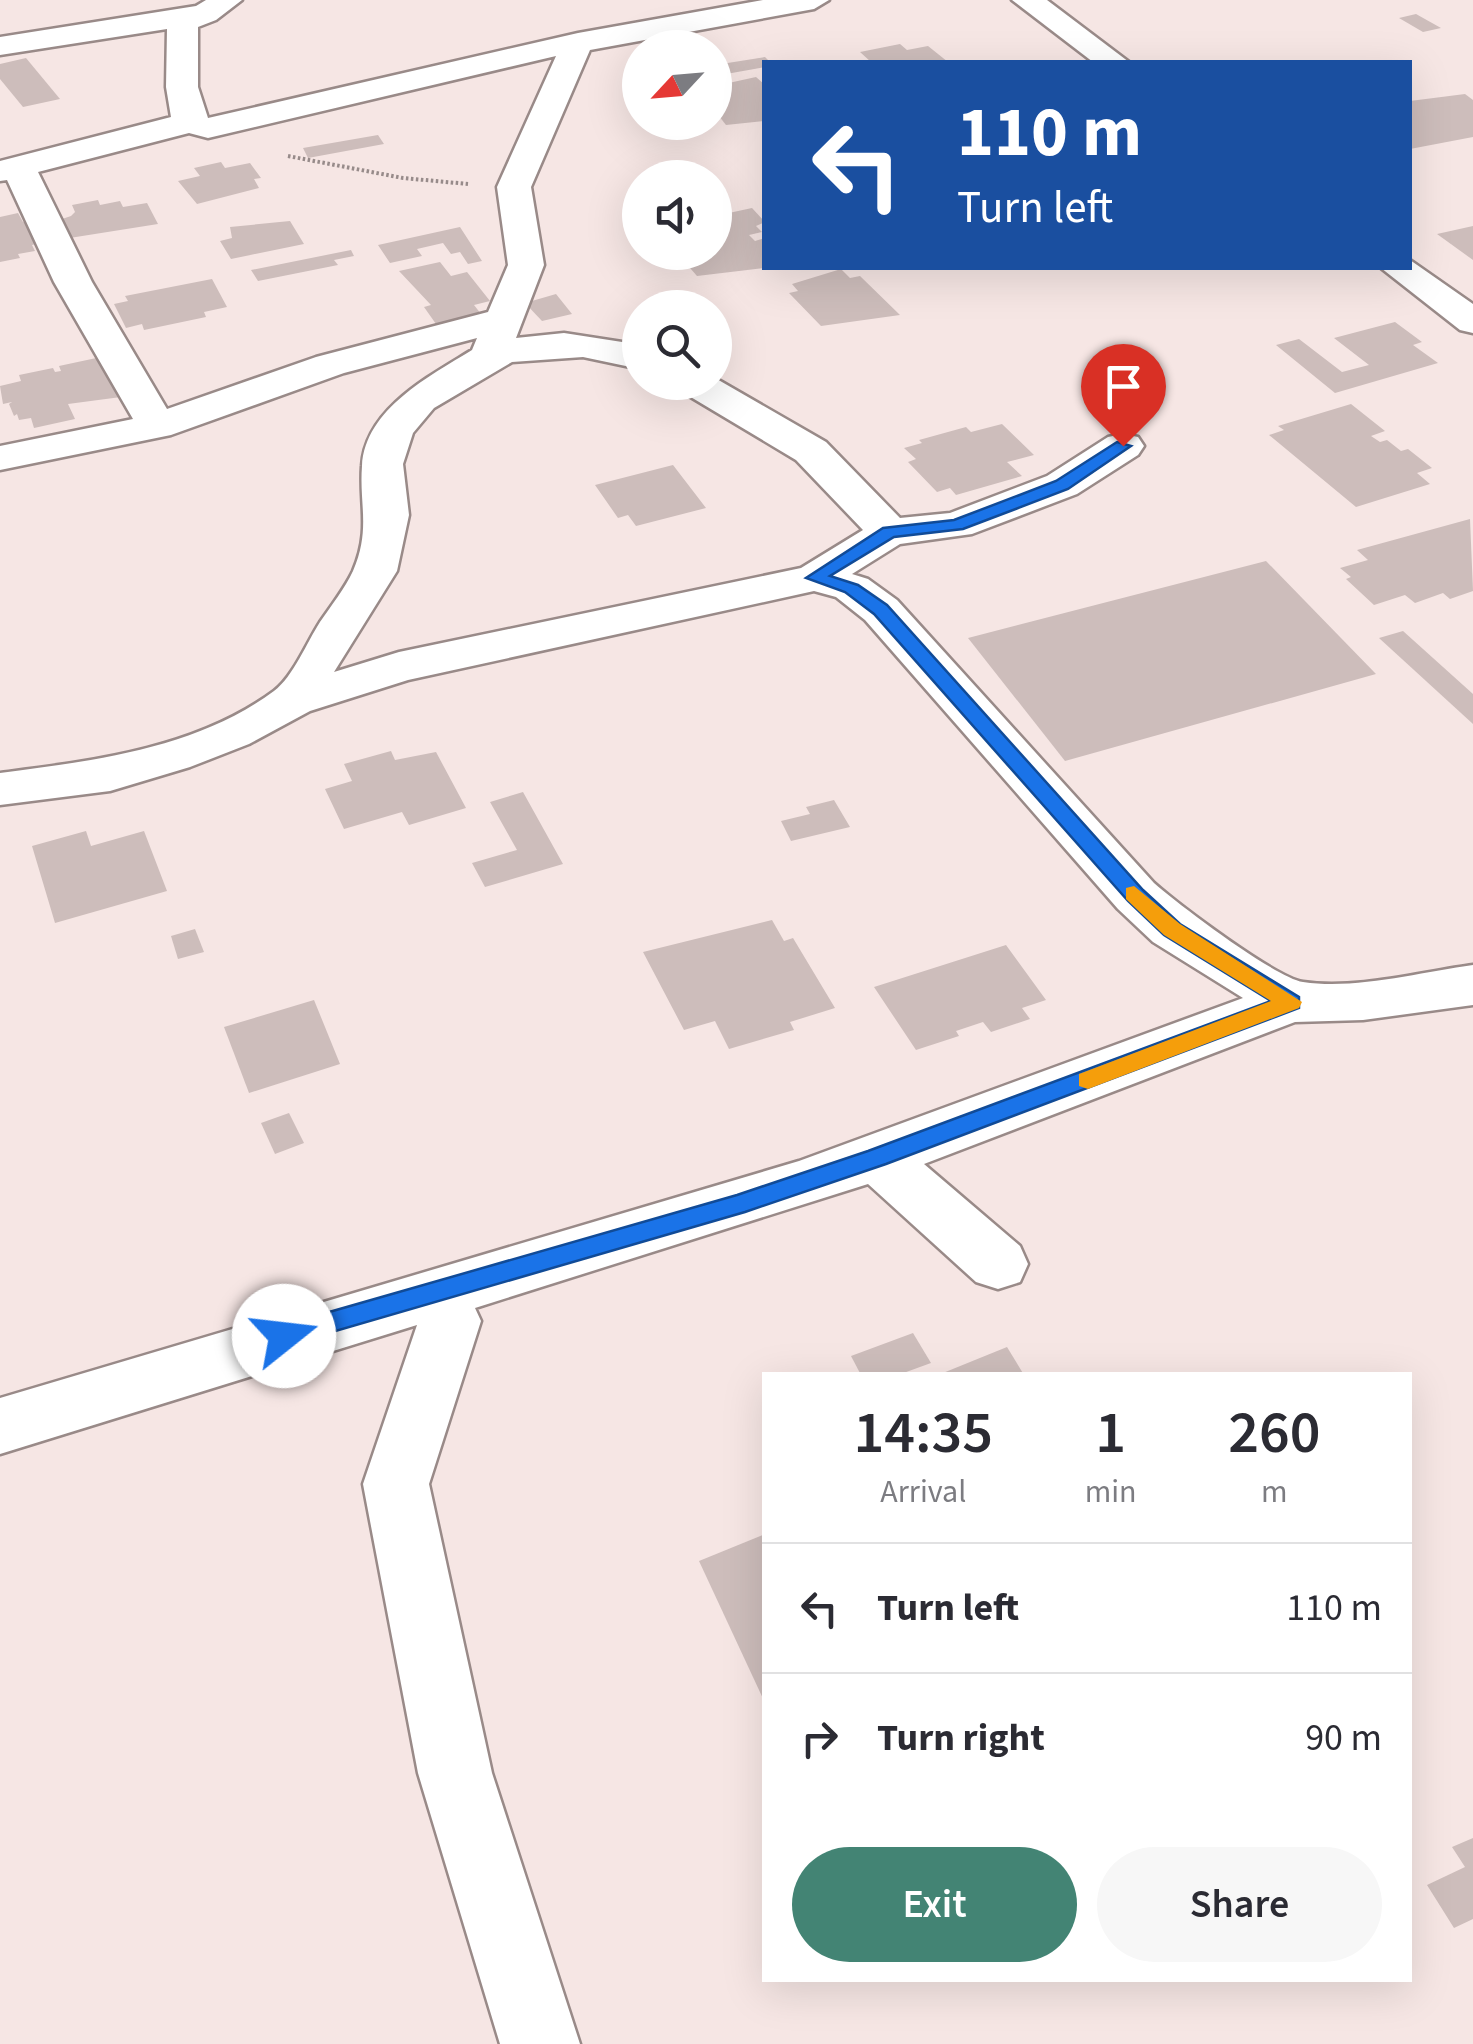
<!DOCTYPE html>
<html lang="en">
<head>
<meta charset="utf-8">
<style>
  :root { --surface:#fff; --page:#f7f7f7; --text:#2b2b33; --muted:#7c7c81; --line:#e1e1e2; --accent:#438474 }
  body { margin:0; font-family:"Source Sans 3",sans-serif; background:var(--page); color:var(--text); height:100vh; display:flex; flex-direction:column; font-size:38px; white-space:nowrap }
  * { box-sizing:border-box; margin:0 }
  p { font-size:32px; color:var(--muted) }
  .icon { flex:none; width:55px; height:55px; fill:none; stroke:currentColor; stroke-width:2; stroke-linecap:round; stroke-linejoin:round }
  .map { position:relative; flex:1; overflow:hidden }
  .details { position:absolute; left:762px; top:1372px; width:650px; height:610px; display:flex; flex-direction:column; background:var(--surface); border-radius:0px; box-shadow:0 10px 40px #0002 }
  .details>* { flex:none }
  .banner { position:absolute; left:762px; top:60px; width:650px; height:210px; border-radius:0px; box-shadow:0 10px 40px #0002; background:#1a4fa0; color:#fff; overflow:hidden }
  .needle { width:65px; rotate:244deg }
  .buttons { position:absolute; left:622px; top:30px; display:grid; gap:20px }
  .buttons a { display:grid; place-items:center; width:110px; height:110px; border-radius:50%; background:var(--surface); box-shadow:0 10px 40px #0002; font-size:50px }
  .pin { position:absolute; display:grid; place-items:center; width:85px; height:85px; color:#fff; margin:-102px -42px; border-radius:50% 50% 50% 0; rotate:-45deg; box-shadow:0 0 10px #0007 }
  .pin .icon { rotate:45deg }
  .me { position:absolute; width:110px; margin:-55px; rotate:74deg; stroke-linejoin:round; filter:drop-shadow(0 0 8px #0008) }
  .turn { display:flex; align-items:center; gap:35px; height:210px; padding:0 30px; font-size:45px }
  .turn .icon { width:130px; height:130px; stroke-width:2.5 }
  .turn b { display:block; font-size:70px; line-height:85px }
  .eta { display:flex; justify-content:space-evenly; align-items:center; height:170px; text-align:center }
  .eta b { font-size:60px; font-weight:600; line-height:70px }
  .button { display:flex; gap:20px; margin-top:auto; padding:20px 30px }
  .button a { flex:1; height:115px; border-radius:60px; background:var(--accent); color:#fff; font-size:40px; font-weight:600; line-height:115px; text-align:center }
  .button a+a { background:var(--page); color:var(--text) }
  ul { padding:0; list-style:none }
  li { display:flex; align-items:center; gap:30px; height:130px; padding:0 30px; border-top:2px solid var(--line) }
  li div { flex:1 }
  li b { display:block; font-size:38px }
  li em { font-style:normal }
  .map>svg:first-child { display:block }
  .building { fill:#cdbdbb }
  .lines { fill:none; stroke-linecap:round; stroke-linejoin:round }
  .street-casing { stroke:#998a88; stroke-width:5 }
  .path { stroke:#978b8a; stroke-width:4; stroke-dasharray:2.5 2.5; stroke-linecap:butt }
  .street { fill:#fff; fill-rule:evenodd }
  .route { fill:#1a73e8; stroke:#114b97; stroke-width:2.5 }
  .slow { fill:#f59e0b }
</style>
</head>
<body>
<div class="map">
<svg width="1473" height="2044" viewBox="0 0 1473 2044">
  <rect width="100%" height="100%" fill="#f6e6e4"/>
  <!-- building -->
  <g class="building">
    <polygon points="1416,14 1441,28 1423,32 1399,18"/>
    <polygon points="900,44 907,50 928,46 948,62 871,62 860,52"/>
    <polygon points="765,57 770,62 765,67 715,76 715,65"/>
    <polygon points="26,58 60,99 23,107 0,79 0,64"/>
    <polygon points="756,77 765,85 765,121 726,125 715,111 715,86"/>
    <polygon points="1465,94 1473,100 1473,137 1410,149 1410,101"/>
    <polygon points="378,135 384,144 308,158 303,148"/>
    <polygon points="221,162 225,168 250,163 261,178 254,179 259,188 197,204 178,181 200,176 194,168"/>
    <polygon points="98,200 100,205 120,201 123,207 147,203 158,224 57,240 50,223 71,216 75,212 72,205"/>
    <polygon points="752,208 765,222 756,226 762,232 749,235 755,241 765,238 765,268 697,276 676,252 715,252 715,216"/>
    <polygon points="18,213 23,222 36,219 49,241 32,245 35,251 18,254 20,258 0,262 0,217"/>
    <polygon points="290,221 304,244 231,259 220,241 232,238 230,227"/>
    <polygon points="1473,226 1473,260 1437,234"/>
    <polygon points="460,227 482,261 468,264 460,252 451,254 443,243 417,249 422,256 390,263 378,245"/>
    <polygon points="351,250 354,256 334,260 338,265 258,281 251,270"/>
    <polygon points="440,262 451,276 467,272 490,301 474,305 481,314 436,324 424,307 431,305 399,271"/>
    <polygon points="841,269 850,278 860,276 900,315 821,326 789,293 798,291 792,284"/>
    <polygon points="212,279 227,307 204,312 206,317 144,330 142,324 126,328 114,304 128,301 125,296"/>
    <polygon points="556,294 572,314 542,321 525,303"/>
    <polygon points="1395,322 1422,342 1413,345 1438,363 1335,393 1276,345 1299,339 1342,372 1369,365 1334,338"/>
    <polygon points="101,357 121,397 68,404 75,419 34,428 31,418 19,420 17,414 14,416 9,404 12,402 3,404 0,386 21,381 19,375 53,368 55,372 61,371 59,366"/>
    <polygon points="1351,404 1385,431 1371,436 1380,442 1387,440 1401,451 1408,449 1432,468 1417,473 1430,484 1356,507 1269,435 1284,430 1278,426"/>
    <polygon points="1002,424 1034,455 1007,462 1022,476 956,495 950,488 937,492 908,462 916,459 904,448 922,443 919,440 966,427 971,432"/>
    <polygon points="673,465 706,508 636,526 628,515 618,518 595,485"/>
    <polygon points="1470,519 1473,591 1450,599 1443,593 1415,603 1405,595 1374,605 1346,579 1351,577 1340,568 1368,560 1357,550"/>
    <polygon points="1266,561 1376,674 1065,761 968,638"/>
    <polygon points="1403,631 1473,694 1473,724 1379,638"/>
    <polygon points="391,751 395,760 436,752 466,808 409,825 402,812 344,829 325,789 352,781 344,764"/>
    <polygon points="523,792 563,864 485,887 472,863 517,850 490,802"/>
    <polygon points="834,800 850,827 791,841 781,821 810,814 806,807"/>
    <polygon points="86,831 91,846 144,831 167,891 55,923 32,846"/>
    <polygon points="772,920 784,941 793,938 835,1008 790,1022 794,1030 729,1049 715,1021 684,1030 643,952"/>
    <polygon points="195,929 204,952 178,959 171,936"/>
    <polygon points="1006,945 1046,1000 1022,1008 1030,1019 991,1032 983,1022 956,1031 959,1036 916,1050 874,987"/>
    <polygon points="314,1000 340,1064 249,1093 224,1027"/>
    <polygon points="289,1113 304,1143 275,1154 261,1123"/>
    <polygon points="913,1333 931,1363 898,1375 861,1375 851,1356"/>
    <polygon points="1007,1347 1024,1375 938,1375"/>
    <polygon points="765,1534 765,1703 699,1561"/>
    <polygon points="1473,1838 1473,1919 1454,1928 1427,1885 1465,1867 1452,1847"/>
  </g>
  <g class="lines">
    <!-- street casing -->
    <g class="street-casing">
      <g id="street">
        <path d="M 206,0 L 242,0 L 216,20 L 198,27 L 198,87 L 208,118 L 578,33 L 763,0 L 829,0 L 814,9 L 590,50 L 531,187 L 544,265 L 516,338 L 564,333 L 635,344 L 640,345 L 640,369 L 583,357 L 512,362 L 434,408 L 413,433 L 403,464 L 409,515 L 397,571 L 334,672 L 399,652 L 801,568 L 863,530 L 796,460 L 679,390 L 674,382 L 715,382 L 715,378 L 826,442 L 900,518 L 950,513 L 1047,476 L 1108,437 L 1123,434 L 1138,437 L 1144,446 L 1138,455 L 1077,494 L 972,534 L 900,544 L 852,574 L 868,579 L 897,600 L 1154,883 C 1179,905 1274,977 1303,982 C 1356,990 1420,972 1473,965 L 1473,1005 L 1363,1020 L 1295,1022 L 924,1164 L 1020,1246 L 1028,1264 L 1020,1282 L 998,1289 L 976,1282 L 868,1184 L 475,1308 L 481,1321 L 429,1484 L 492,1773 L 580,2044 L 500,2044 L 418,1773 L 363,1484 L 417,1325 L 0,1454 L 0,1398 L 799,1161 L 1243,998 L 1153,942 L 1118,909 L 865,620 L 836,597 L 814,591 L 408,680 L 310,711 L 249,744 L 190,767 L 110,791 L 0,805 L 0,773 C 92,761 196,749 274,691 C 293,677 307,642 320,622 C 331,606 345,588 353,571 C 371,529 359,505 362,466 C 365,409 430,376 472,350 L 477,338 L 344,373 L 171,435 L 0,470 L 0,446 L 133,419 L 54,282 L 7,180 L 0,181 L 0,161 L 171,117 L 166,87 L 167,29 L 0,55 L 0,37 L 196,6 ZM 556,56 L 497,187 L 508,265 L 488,312 L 316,357 L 167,409 L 92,282 L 38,172 L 189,133 L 208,138 Z"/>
        <polygon points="1012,0 1047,0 1129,62 1093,62"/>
        <polygon points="1410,260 1473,304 1473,333 1460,330 1381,268 1410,268"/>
      </g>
    </g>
    <!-- path -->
    <polyline class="path" points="288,156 403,178 468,184"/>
    <!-- street -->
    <use href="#street" class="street"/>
  </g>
  <!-- route -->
  <polygon class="route" points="1117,442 1131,446 1068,489 963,529 894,537 830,576 858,585 887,605 1143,890 1180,924 1299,997 1299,1008 886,1164 745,1212 284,1346 274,1343 271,1336 284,1325 737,1195 868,1151 1271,1001 1164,935 1128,901 874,614 845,592 806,578 883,528 954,520 1056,481"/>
  <!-- slow -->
  <polygon class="slow" points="1134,886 1180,924 1302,1002 1299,1008 1088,1089 1079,1086 1079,1074 1271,1001 1164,935 1126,899 1126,888"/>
</svg>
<div class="buttons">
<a><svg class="needle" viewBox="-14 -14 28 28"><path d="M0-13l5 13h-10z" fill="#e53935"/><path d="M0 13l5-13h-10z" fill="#7c7c81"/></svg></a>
<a><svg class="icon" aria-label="sound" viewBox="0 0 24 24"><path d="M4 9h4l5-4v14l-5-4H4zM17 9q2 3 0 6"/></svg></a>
<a><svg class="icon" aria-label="search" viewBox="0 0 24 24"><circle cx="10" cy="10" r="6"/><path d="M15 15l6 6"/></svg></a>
</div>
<div class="pin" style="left:1123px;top:446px;background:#d93025"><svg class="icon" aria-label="arrive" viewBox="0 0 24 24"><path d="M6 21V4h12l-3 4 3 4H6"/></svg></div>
<svg class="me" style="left:284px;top:1336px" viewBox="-20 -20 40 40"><circle r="19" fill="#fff"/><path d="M0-13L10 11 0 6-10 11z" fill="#1a73e8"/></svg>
<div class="banner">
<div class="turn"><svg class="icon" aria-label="left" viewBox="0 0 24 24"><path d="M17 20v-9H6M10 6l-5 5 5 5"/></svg><div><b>110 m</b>Turn left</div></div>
</div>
<section class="details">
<div class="eta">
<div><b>14:35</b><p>Arrival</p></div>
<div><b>1</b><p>min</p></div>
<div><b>260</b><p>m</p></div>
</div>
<ul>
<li><svg class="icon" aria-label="left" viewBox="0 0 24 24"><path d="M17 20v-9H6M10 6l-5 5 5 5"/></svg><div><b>Turn left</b></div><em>110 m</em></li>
<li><svg class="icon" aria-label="right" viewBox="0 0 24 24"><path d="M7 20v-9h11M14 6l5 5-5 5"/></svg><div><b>Turn right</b></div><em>90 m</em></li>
</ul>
<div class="button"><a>Exit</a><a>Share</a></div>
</section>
</div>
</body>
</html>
